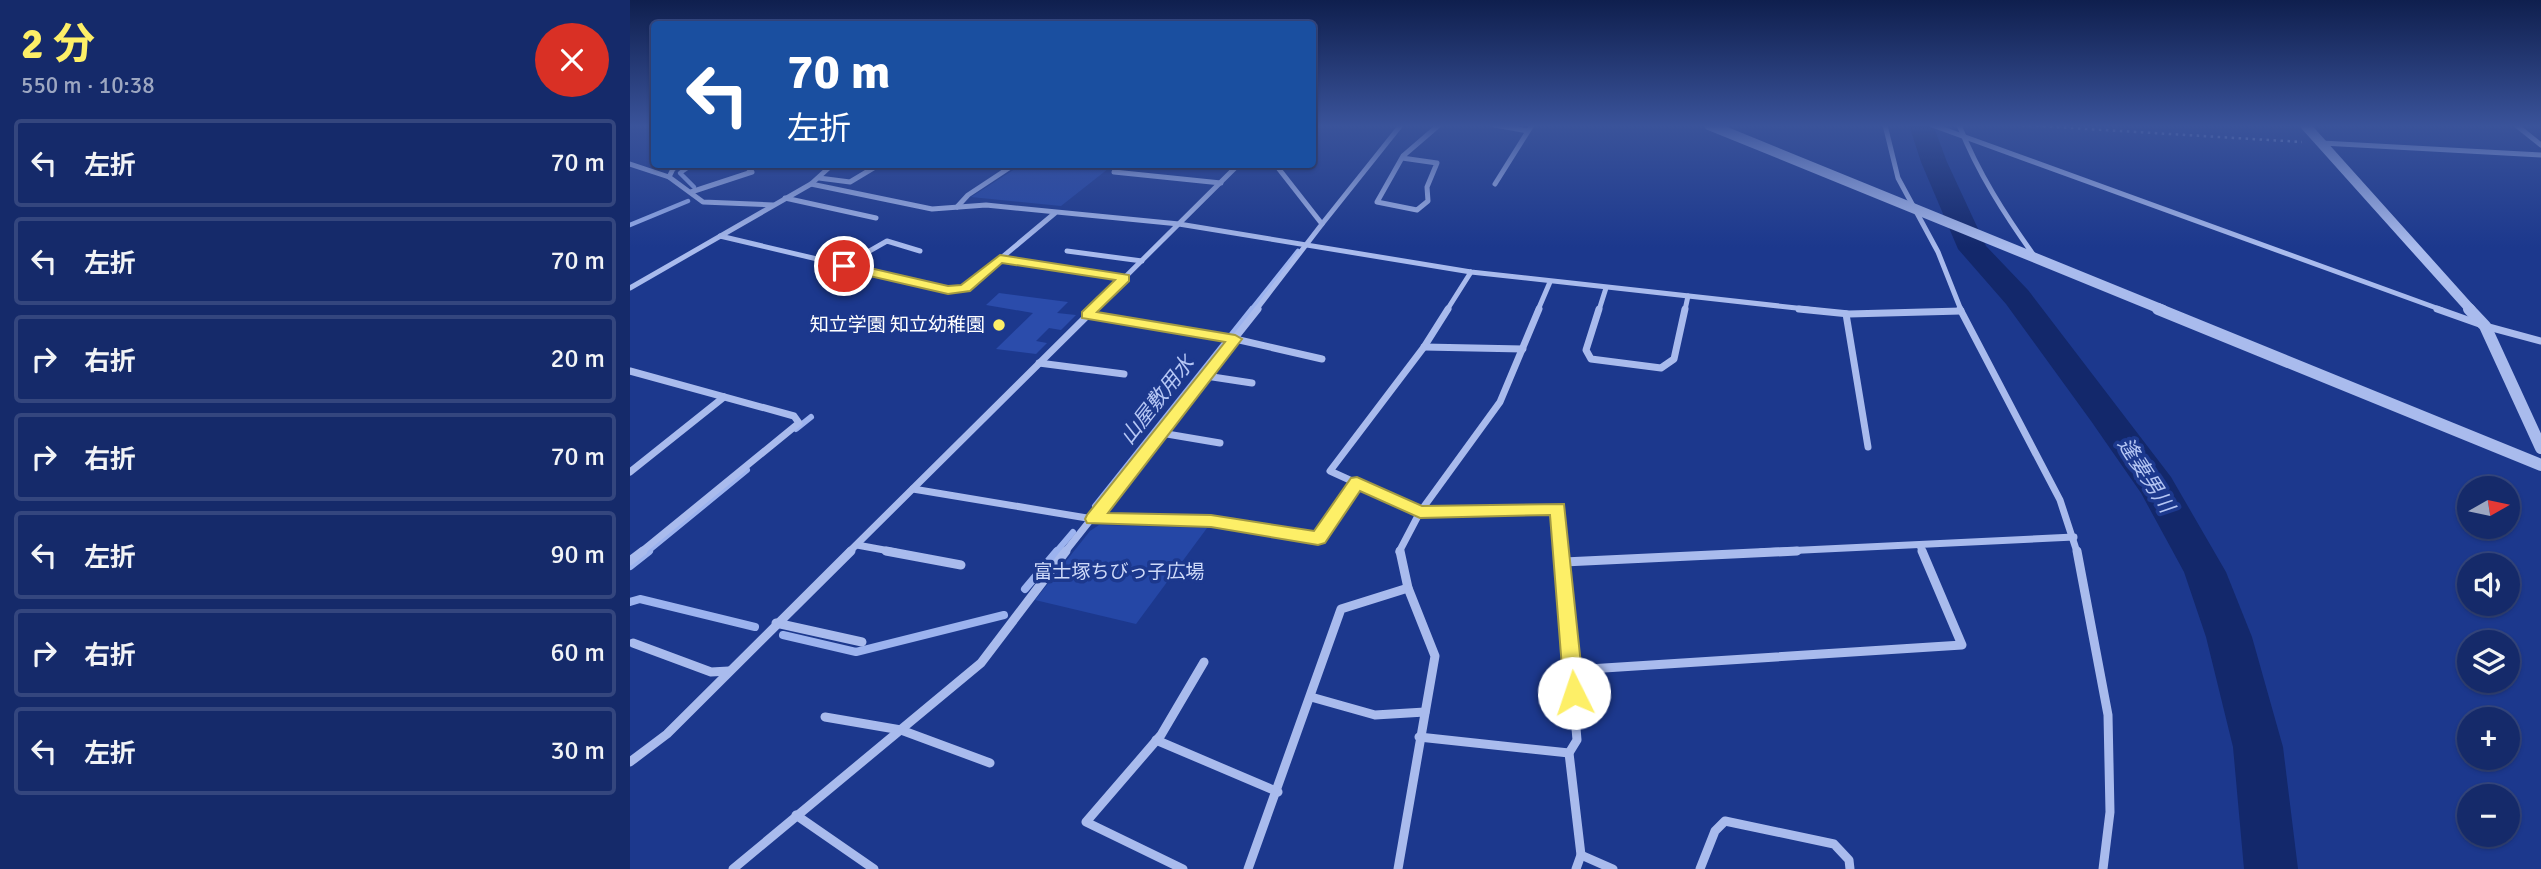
<!DOCTYPE html>
<html lang="ja">
<head>
<meta charset="utf-8">
<style>
  :root { --surface:#152a6a; --page:#1e3270; --text:#f1f3f6; --muted:#9da7c1; --line:#34467e; --accent:#fdef67 }
  body { margin:0; font-family:Signika,"Noto Sans JP",sans-serif; background:var(--page); color:var(--text); height:100vh; display:flex; flex-direction:column; font-size:26px; white-space:nowrap }
  * { box-sizing:border-box; margin:0 }
  p { font-size:23px; color:var(--muted) }
  .icon { flex:none; width:38px; height:38px; fill:none; stroke:currentColor; stroke-width:2; stroke-linecap:round; stroke-linejoin:round }
  .map { position:relative; flex:1; overflow:hidden }
  .details { display:flex; flex-direction:column; background:var(--surface); width:630px }
  .details>* { flex:none }
  .hud { position:absolute; left:21px; top:21px; width:665px; height:147px; border-radius:7px; box-shadow:0 2px 5px #0004,0 0 0 2px var(--line); background:#1a4fa0; color:#fff; overflow:hidden }
  .needle { width:46px; rotate:81deg }
  .buttons { position:absolute; left:1827px; top:476px; display:grid; gap:14px }
  .buttons a { display:grid; place-items:center; width:63px; height:63px; border-radius:50%; background:var(--surface); box-shadow:0 2px 5px #0004,0 0 0 2px var(--line); font-size:35px }
  .pin { position:absolute; display:grid; place-items:center; width:60px; height:60px; color:#fff; margin:-30px; border:4px solid #fff; border-radius:50%; box-shadow:0 2px 7px #0007 }
  .me { position:absolute; width:77px; margin:-38px; rotate:356deg; stroke-linejoin:round; filter:drop-shadow(0 0 5px #0008) }
  .turn { display:flex; align-items:center; gap:24px; height:147px; padding:0 21px; font-size:32px }
  .turn .icon { width:91px; height:91px; stroke-width:2.5 }
  .turn b { display:block; font-size:49px; line-height:60px }
  .round { display:grid; place-items:center; flex:none; width:74px; height:74px; border-radius:37px; background:var(--page) }
  .head { display:flex; align-items:center; justify-content:space-between; height:119px; padding:0 21px }
  h1 { font-size:42px; font-weight:700; line-height:52px; color:var(--accent) }
  ul { padding:0; list-style:none }
  li { display:flex; align-items:center; gap:21px; height:88px; margin:0 14px 10px; padding:0 7px; border:4px solid var(--line); border-radius:7px }
  li div { flex:1 }
  li b { display:block; font-size:26px }
  li em { font-style:normal }
  main { display:flex; flex:1; min-height:0 }
  .map>svg:first-child { display:block }
  .green { fill:#2547a6 }
  .lines { fill:none; stroke-linecap:round; stroke-linejoin:round }
  .stream-far2 { stroke:#9cb3ef; stroke-width:4.5 }
  .stream-far1 { stroke:#9cb3ef; stroke-width:6 }
  .stream { stroke:#9cb3ef; stroke-width:8 }
  .river { fill:#13286b; fill-rule:evenodd }
  .building { fill:#2b4cab }
  .path { stroke:#a9bbed; stroke-width:2.5; stroke-dasharray:2.5 4.5; stroke-linecap:butt }
  .minor-far2 { stroke:#a9bbed; stroke-width:5 }
  .minor-far1 { stroke:#a9bbed; stroke-width:7 }
  .minor { stroke:#a9bbed; stroke-width:9 }
  .tertiary-far1 { stroke:#a9bbed; stroke-width:10 }
  .tertiary { stroke:#a9bbed; stroke-width:12 }
  .route { fill:#fdef67; stroke:#a49b43; stroke-width:2 }
  .poi-dot { fill:#fdef67; stroke:#1c388d; stroke-width:2.5 }
  .labels { text-anchor:middle; dominant-baseline:central; stroke-width:7; stroke-linejoin:round; paint-order:stroke }
  .poi-label { font-size:19px; fill:#fff; stroke:#1c388d; text-anchor:end }
  .park-label { font-size:19px; fill:#cfdaf9; stroke:#1c388d }
  .water-label { font-size:21px; font-style:italic; fill:#b5c6f4; stroke:#1c388d }
</style>
</head>
<body>
<main>
<section class="details">
<div class="head"><div><h1>2 分</h1><p>550 m · 10:38</p></div><a class="round" style="background:#d93025;color:#fff"><svg class="icon" aria-label="close" viewBox="0 0 24 24"><path d="M6 6l12 12M18 6L6 18"/></svg></a></div>
<ul>
<li><svg class="icon" aria-label="left" viewBox="0 0 24 24"><path d="M17 20v-9H6M10 6l-5 5 5 5"/></svg><div><b>左折</b></div><em>70 m</em></li>
<li><svg class="icon" aria-label="left" viewBox="0 0 24 24"><path d="M17 20v-9H6M10 6l-5 5 5 5"/></svg><div><b>左折</b></div><em>70 m</em></li>
<li><svg class="icon" aria-label="right" viewBox="0 0 24 24"><path d="M7 20v-9h11M14 6l5 5-5 5"/></svg><div><b>右折</b></div><em>20 m</em></li>
<li><svg class="icon" aria-label="right" viewBox="0 0 24 24"><path d="M7 20v-9h11M14 6l5 5-5 5"/></svg><div><b>右折</b></div><em>70 m</em></li>
<li><svg class="icon" aria-label="left" viewBox="0 0 24 24"><path d="M17 20v-9H6M10 6l-5 5 5 5"/></svg><div><b>左折</b></div><em>90 m</em></li>
<li><svg class="icon" aria-label="right" viewBox="0 0 24 24"><path d="M7 20v-9h11M14 6l5 5-5 5"/></svg><div><b>右折</b></div><em>60 m</em></li>
<li><svg class="icon" aria-label="left" viewBox="0 0 24 24"><path d="M17 20v-9H6M10 6l-5 5 5 5"/></svg><div><b>左折</b></div><em>30 m</em></li>
</ul>
</section>
<div class="map">
<svg width="1911" height="869" viewBox="0 0 1911 869">
  <rect width="100%" height="100%" fill="#1c388d"/>
  <!-- green -->
  <g class="green">
    <polygon points="391,165 391,164 483,165 431,206 341,197"/>
    <polygon points="469,525 470,525 577,528 506,624 405,600 460,531"/>
  </g>
  <g class="lines">
    <!-- stream-far2 -->
    <g class="stream-far2">
      <polyline points="63,164 50,173 64,187"/>
      <polyline points="0,225 58,201"/>
      <polyline points="621,310 668,251"/>
    </g>
    <!-- stream-far1 -->
    <g class="stream-far1">
      <polyline points="166,429 181,417"/>
      <polyline points="465,506 622,309"/>
      <polyline points="17,552 117,470"/>
      <polyline points="426,552 443,532"/>
    </g>
    <!-- stream -->
    <g class="stream">
      <polyline points="0,566 19,551"/>
      <polyline points="395,589 427,551"/>
      <polyline points="0,602 10,599 125,627"/>
      <polyline points="153,635 226,652 374,615"/>
    </g>
    <!-- river -->
    <polygon class="river" points="1279,125 1303,125 1317,162 1356,246 1398,290 1541,477 1596,572 1622,637 1653,747 1668,869 1614,869 1603,747 1576,637 1554,572 1511,493 1461,421 1376,304 1328,249 1291,162"/>
  </g>
  <!-- building -->
  <polygon class="building" points="369,293 438,302 427,313 446,315 431,330 419,328 406,341 417,343 406,354 366,349 403,313 356,305"/>
  <g class="lines">
    <!-- path -->
    <polyline class="path" points="1392,125 1672,142"/>
    <!-- minor-far2 -->
    <g class="minor-far2">
      <polyline points="865,125 898,131"/>
      <polyline points="1255,125 1268,178 1308,252 1331,310"/>
      <polyline points="1302,125 1812,310"/>
      <path d="M 1329,125 C 1348,173 1375,215 1405,257"/>
      <polyline points="1886,125 1911,145"/>
      <polyline points="1692,143 1911,155"/>
      <polyline points="772,158 807,163 797,187 798,201 787,210 747,202 773,156 809,125"/>
      <polyline points="0,164 39,177"/>
      <polyline points="50,164 43,169 39,177 73,202 143,205"/>
      <polyline points="484,172 591,183"/>
      <polyline points="189,178 220,182 250,164"/>
      <polyline points="181,184 302,209 356,205 549,224 841,272 1185,310"/>
      <polyline points="865,184 902,125"/>
      <polyline points="61,192 122,172 114,164"/>
      <polyline points="155,198 246,218"/>
      <polyline points="327,207 338,195 385,164"/>
      <polyline points="425,213 370,259 495,278"/>
      <polyline points="692,224 771,125"/>
      <polyline points="90,236 318,290 335,288 370,259"/>
      <polyline points="437,251 512,261"/>
      <polyline points="215,265 257,241 290,251"/>
      <polyline points="0,288 181,184 203,164"/>
      <polyline points="462,310 609,164"/>
      <polyline points="626,310 692,224 645,164"/>
      <polyline points="817,310 841,272"/>
      <polyline points="908,310 920,282"/>
      <polyline points="969,310 976,288"/>
      <polyline points="1055,310 1058,296"/>
    </g>
    <!-- minor-far1 -->
    <g class="minor-far1">
      <polyline points="818,309 794,347 700,471 790,512 928,509 932,552"/>
      <polyline points="969,309 956,350 961,359 1031,368 1044,359 1055,309"/>
      <polyline points="1169,309 1219,314 1331,311"/>
      <polyline points="1330,309 1430,500 1447,552"/>
      <polyline points="1807,309 1855,326 1911,341"/>
      <polyline points="1216,314 1238,447"/>
      <polyline points="457,315 605,339 692,359"/>
      <polyline points="794,347 893,349"/>
      <polyline points="409,363 494,374"/>
      <polyline points="0,371 164,416 169,423 11,552"/>
      <polyline points="576,376 622,383"/>
      <polyline points="531,433 590,443"/>
      <polyline points="0,472 94,397"/>
      <polyline points="283,489 463,519 581,521 688,538 727,482"/>
      <polyline points="227,545 265,552"/>
      <polyline points="1290,546 1293,552"/>
      <polyline points="219,552 464,309"/>
      <polyline points="435,552 628,309"/>
      <polyline points="769,552 790,512 870,402 909,309"/>
      <polyline points="1131,552 1444,537"/>
    </g>
    <!-- minor -->
    <g class="minor">
      <polyline points="256,551 331,565"/>
      <polyline points="931,551 947,740 939,753 951,855 946,869"/>
      <polyline points="1447,551 1478,715 1480,812 1473,869"/>
      <polyline points="0,561 13,551"/>
      <polyline points="934,562 1167,551"/>
      <polyline points="146,623 232,642"/>
      <polyline points="3,643 81,672 99,671"/>
      <polyline points="943,670 1332,645 1292,551"/>
      <polyline points="681,697 745,715 795,712"/>
      <polyline points="195,717 271,730 360,763"/>
      <polyline points="789,737 939,753"/>
      <polyline points="526,740 648,792"/>
      <polyline points="0,762 37,734 221,551"/>
      <polyline points="166,815 244,869"/>
      <polyline points="951,855 983,869"/>
      <polyline points="103,869 351,663 436,551"/>
      <polyline points="553,869 456,822 531,735 574,662"/>
      <polyline points="618,869 711,609 778,588"/>
      <polyline points="768,869 805,656 778,588 770,551"/>
      <polyline points="1070,869 1085,831 1095,821 1204,844 1219,860 1220,869"/>
    </g>
    <!-- tertiary-far1 -->
    <g class="tertiary-far1">
      <polyline points="1079,125 1533,310"/>
      <polyline points="1675,125 1841,310"/>
    </g>
    <!-- tertiary -->
    <g class="tertiary">
      <polyline points="1528,309 1911,465"/>
      <polyline points="1839,309 1855,326 1911,448"/>
    </g>
  </g>
  <!-- sky -->
  <linearGradient id="sky" x2="0" y2="1"><stop stop-color="#0f1f4e"/><stop offset="0.51" stop-color="#3a539a"/><stop offset="1" stop-color="#3a539a" stop-opacity="0"/></linearGradient>
  <rect width="1911" height="247" fill="url(#sky)"/>
  <!-- route -->
  <polygon class="route" points="370,255 499,275 499,281 467,312 605,335 612,339 478,513 581,515 684,531 721,478 727,477 792,506 934,504 954,693 951,699 944,702 937,699 934,693 920,515 790,518 730,491 695,543 688,545 581,527 457,523 455,519 457,515 595,342 452,318 452,312 485,280 372,263 340,291 318,294 209,269 208,266 214,262 318,286 331,285"/>
  <!-- markers -->
  <circle class="poi-dot" cx="369" cy="325" r="7"/>
  <g class="labels">
    <!-- poi labels -->
    <g class="poi-label">
      <text x="355" y="325">知立学園 知立幼稚園</text>
    </g>
    <!-- park labels -->
    <g class="park-label">
      <text x="489" y="572">富士塚ちびっ子広場</text>
    </g>
    <!-- water labels -->
    <g class="water-label">
      <text transform="translate(527 400) rotate(-52)">山屋敷用水</text>
      <text transform="translate(1516 475) rotate(57)">逢妻男川</text>
    </g>
  </g>
</svg>
<div class="buttons">
<a><svg class="needle" viewBox="-14 -14 28 28"><path d="M0-13l5 13h-10z" fill="#e53935"/><path d="M0 13l5-13h-10z" fill="#9da7c1"/></svg></a>
<a><svg class="icon" aria-label="sound" viewBox="0 0 24 24"><path d="M4 9h4l5-4v14l-5-4H4zM17 9q2 3 0 6"/></svg></a>
<a><svg class="icon" aria-label="layers" viewBox="0 0 24 24"><path d="M12 4l9 5-9 5-9-5zM3 14l9 5 9-5"/></svg></a>
<a>+</a>
<a>−</a>
</div>
<div class="pin" style="left:214px;top:266px;background:#d93025"><svg class="icon" aria-label="arrive" viewBox="0 0 24 24"><path d="M6 21V4h12l-3 4 3 4H6"/></svg></div>
<svg class="me" style="left:944px;top:693px" viewBox="-20 -20 40 40"><circle r="19" fill="#fff"/><path d="M0-13L10 11 0 6-10 11z" fill="#fdef67"/></svg>
<div class="hud">
<div class="turn"><svg class="icon" aria-label="left" viewBox="0 0 24 24"><path d="M17 20v-9H6M10 6l-5 5 5 5"/></svg><div><b>70 m</b>左折</div></div>
</div>
</div>
</main>
</body>
</html>
